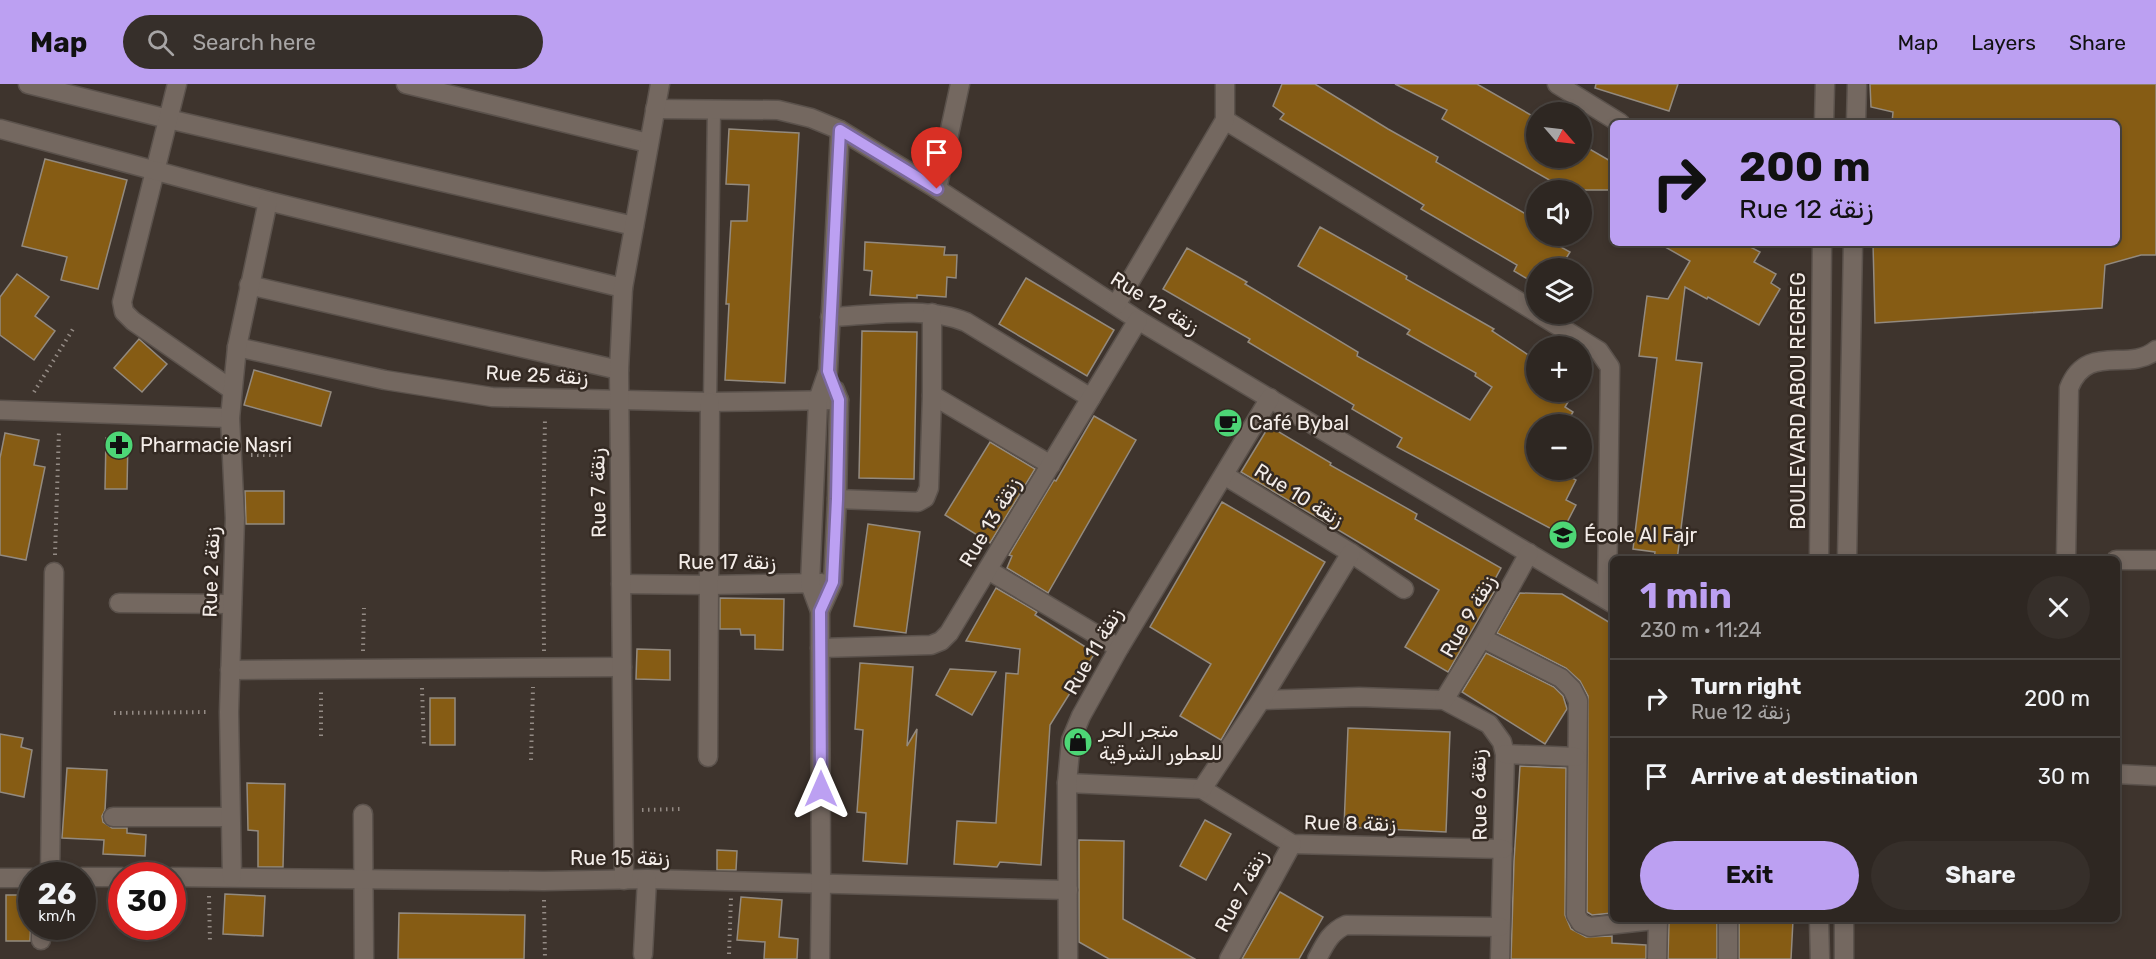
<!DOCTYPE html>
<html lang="en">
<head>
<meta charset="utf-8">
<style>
  :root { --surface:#2e2722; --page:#362f2a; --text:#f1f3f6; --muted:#a7a5a5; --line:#494440; --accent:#bca0f2 }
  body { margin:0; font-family:Rubik,"Noto Sans Arabic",sans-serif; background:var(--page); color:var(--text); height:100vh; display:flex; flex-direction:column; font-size:22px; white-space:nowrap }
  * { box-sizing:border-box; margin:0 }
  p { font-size:20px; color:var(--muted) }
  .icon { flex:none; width:33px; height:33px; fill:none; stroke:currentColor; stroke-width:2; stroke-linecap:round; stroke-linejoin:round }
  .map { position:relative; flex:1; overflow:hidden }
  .panel { position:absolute; left:1610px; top:472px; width:510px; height:366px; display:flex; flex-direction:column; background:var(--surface); border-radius:9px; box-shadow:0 3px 9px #0003,0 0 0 2px var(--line) }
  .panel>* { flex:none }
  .hud { position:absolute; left:1610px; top:36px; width:510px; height:126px; border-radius:9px; box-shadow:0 3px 9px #0003,0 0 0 2px var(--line); background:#bca0f2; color:#111; overflow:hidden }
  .needle { width:39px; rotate:118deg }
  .controls { position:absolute; left:1526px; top:18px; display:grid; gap:12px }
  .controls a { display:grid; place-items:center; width:66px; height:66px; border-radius:50%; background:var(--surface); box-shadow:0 3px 9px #0003,0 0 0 2px var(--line); font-size:30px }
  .speed { position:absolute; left:18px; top:778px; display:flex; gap:12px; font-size:30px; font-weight:700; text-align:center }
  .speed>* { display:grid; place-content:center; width:78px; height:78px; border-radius:50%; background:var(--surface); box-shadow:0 3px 9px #0003,0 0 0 2px var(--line); line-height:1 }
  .speed small { font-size:15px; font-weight:400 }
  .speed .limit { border:9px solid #d22; background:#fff; color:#111 }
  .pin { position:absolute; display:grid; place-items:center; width:51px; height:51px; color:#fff; margin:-62px -26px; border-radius:50% 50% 50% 0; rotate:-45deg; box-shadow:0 0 6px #0007 }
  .pin .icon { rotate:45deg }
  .me { position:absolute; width:66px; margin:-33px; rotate:0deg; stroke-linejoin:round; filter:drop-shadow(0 0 4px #0008) }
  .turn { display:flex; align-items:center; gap:21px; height:126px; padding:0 30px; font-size:27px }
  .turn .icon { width:78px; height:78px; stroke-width:2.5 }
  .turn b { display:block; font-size:42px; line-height:51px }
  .round { display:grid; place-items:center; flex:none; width:63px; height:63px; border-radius:32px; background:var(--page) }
  .overview { display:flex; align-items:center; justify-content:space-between; height:102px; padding:0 30px }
  h1 { font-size:36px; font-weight:700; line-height:45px; color:var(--accent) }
  .primary-button { display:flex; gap:12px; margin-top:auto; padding:12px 30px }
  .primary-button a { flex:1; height:69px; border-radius:36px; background:var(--accent); color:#111; font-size:24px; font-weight:700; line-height:69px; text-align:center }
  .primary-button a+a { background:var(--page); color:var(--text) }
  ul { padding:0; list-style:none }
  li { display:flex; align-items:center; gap:18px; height:78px; padding:0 30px; border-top:2px solid var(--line) }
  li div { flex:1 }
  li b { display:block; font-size:22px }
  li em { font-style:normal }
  header { display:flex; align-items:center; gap:36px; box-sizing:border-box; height:84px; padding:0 30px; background:var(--accent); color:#111 }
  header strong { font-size:28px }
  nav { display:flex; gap:33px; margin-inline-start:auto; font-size:21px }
  .search { width:420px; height:54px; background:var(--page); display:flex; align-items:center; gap:15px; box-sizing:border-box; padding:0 21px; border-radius:33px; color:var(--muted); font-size:22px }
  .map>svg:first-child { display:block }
  .building { fill:#865c14; stroke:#938a7f; stroke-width:1.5 }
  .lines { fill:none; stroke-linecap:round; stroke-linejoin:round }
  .lane-casing { stroke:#5b524c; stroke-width:15 }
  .street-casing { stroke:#5b524c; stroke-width:21 }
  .secondary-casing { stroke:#5b524c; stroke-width:21 }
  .path { stroke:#948b85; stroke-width:4; stroke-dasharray:1.5 4.5; stroke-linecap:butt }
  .lane { stroke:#746860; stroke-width:12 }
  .street { stroke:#746860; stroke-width:18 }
  .secondary { stroke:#746860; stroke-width:18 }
  .route-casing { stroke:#7a689d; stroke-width:15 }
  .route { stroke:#bca0f2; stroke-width:10 }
  .labels { text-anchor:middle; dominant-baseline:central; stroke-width:5; stroke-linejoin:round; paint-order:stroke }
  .street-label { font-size:20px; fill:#f4ede9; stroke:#342a23 }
  .poi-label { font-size:20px; fill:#f4ede9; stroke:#342a23; text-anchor:start }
</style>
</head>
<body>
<header>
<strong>Map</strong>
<div class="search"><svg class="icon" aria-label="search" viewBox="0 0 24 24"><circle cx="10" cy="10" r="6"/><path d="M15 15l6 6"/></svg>Search here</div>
<nav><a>Map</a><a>Layers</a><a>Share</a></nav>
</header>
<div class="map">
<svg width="2156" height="875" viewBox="0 0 2156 875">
  <rect width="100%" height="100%" fill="#3e342d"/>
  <!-- building -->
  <g class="building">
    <polygon points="1282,0 1315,0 1388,45 1438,73 1436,78 1536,136 1536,152 1541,152 1570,168 1560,184 1536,184 1536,200 1514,187 1517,181 1421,125 1424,121 1280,35 1284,30 1273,22"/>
    <polygon points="1395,0 1477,0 1536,34 1536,74 1581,74 1581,60 1612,78 1612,106 1567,106 1442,35 1447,26"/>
    <polygon points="1596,0 1678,0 1669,27 1595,4"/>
    <polygon points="1870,0 2156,0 2156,171 2141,171 2105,181 2102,224 1875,239 1873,159 2116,159 2116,39 1892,39 1893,28 1871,23"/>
    <polygon points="729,45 799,49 785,299 725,296 729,220 726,220 731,137 747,137 749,101 726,100"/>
    <polygon points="45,75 127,96 98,205 61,196 67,173 22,162"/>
    <polygon points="1320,143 1407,192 1406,195 1494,245 1492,247 1536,276 1536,308 1574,308 1565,323 1573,328 1566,340 1536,340 1536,386 1557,386 1576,396 1566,416 1576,421 1561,450 1397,363 1402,354 1352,325 1354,321 1248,258 1250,255 1163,205 1187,164 1247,198 1245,200 1358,268 1357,272 1470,336 1492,303 1475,292 1476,289 1407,250 1410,246 1298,182"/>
    <polygon points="865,158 945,163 944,171 957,171 956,194 947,193 946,213 917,211 917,214 870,211 872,187 864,186"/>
    <polygon points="1658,159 1743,159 1760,168 1754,178 1776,190 1771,199 1780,205 1759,241 1708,213 1707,215 1685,203 1676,276 1702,279 1677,476 1654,476 1655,468 1633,465 1657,274 1639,272 1647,212 1668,215 1690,177"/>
    <polygon points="17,190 49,213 35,232 55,247 34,276 0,251 0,213"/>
    <polygon points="1026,194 1114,246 1087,292 999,240"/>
    <polygon points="862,247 917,248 914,395 859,394"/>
    <polygon points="139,255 167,280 142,308 114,284"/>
    <polygon points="254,286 331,308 321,342 244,321"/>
    <polygon points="1094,332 1136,356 1048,509 1007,484 1012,472 1009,471 1054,396 1056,397"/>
    <polygon points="1269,342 1331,379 1330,381 1417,430 1415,435 1501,484 1488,508 1494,508 1448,588 1405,563 1439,506 1241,388"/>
    <polygon points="5,349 39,356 34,381 45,383 26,476 0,471 0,374"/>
    <polygon points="106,354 128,354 127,405 105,405"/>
    <polygon points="990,358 1035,385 990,459 945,431"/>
    <polygon points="245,407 284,407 284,440 246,440"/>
    <polygon points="1222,418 1325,478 1221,656 1180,632 1211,580 1150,543"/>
    <polygon points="868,440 920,448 906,549 854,542"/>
    <polygon points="996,504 1037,528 1035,531 1095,569 1050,641 1041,781 1000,778 997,783 954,780 957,737 996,739 1006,589 1018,590 1020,565 966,557"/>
    <polygon points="1520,509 1562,510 1612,540 1612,829 1592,831 1587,828 1588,612 1580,597 1566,584 1497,549"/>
    <polygon points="720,514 784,515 783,566 755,565 755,551 741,551 740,545 720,545"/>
    <polygon points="637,565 670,566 670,596 636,595"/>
    <polygon points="1486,569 1554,603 1563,612 1567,625 1545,660 1462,608"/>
    <polygon points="860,579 913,583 907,662 917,645 907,780 863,777 866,729 857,728 863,646 855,645"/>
    <polygon points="950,585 996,588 972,631 936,611"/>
    <rect x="430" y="614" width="25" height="47"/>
    <polygon points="1348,644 1450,648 1446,748 1344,743"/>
    <polygon points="0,650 23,654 21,663 32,666 24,713 0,708"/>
    <polygon points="1520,682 1566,684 1565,831 1571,845 1586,853 1612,852 1612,859 1646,861 1646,875 1511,875 1514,777"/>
    <polygon points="67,684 107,686 105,726 102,732 103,738 112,744 127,744 127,749 146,751 145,772 103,770 104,756 62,754"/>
    <polygon points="247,699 285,700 283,783 258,783 258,747 248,746"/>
    <polygon points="1205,736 1231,750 1206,796 1180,782"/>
    <polygon points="1079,756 1124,757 1123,835 1195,875 1109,875 1079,858"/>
    <polygon points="717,766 737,767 736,786 717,786"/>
    <polygon points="1280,808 1323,833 1299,875 1242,875"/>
    <polygon points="225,810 265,812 263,852 223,850"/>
    <polygon points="6,811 32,811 30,857 6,857"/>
    <polygon points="741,813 782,816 779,853 798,855 797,875 764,875 765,858 737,856"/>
    <polygon points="399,829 525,831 524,875 398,875"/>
    <polygon points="1669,836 1717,836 1717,875 1668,875"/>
    <polygon points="1739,836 1793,836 1791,875 1739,875"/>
  </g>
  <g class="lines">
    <!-- lane casing -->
    <g class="lane-casing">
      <polyline id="lane" points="710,318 714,25"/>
    </g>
    <!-- street casing -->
    <g class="street-casing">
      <g id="street">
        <polyline points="28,0 168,35 634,142"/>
        <polyline points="177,0 122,218 124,228 133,237 231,305"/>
        <polyline points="406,0 648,59"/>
        <polyline points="1557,0 1620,39"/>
        <polyline points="655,25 778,26 811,34 840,46 937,105 1138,236 1612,519"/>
        <polyline points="1225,36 1536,228"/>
        <polyline points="0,45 268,117 623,204"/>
        <polyline points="937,105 960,0"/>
        <polyline points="249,201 619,286"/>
        <polyline points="1116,221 1225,36 1225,0"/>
        <polyline points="1539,230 1599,267 1610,283 1607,515"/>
        <path d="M 830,233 C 872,231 928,222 966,238 L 1091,314"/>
        <polyline points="237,263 385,296 492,313 710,318 839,316"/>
        <polyline points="932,311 1051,381"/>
        <polyline points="0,326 230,334"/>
        <polyline points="1224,391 1351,469 1404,505"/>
        <polyline points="837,415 918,418 925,414 929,404 932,311 932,229"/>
        <path d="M 2066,476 L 2069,304 C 2087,258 2128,289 2156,266"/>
        <polyline points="2116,476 2156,476"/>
        <polyline points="988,486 1119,564"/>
        <polyline points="621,500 710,501 822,499"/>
        <polyline points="119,519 232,520"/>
        <polyline points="820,527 833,498 837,415 839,316 835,306"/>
        <polyline points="1482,554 1561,594 1572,605 1578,617 1576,831 1581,839 1590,843 1654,836"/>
        <polyline points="820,564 931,561 941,557 949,549 1138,236"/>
        <polyline points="230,586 622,583"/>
        <polyline points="1261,616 1359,613 1444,616 1489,640 1502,658 1505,670 1500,875"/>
        <polyline points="1444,616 1482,554 1529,469"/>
        <polyline points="1505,670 1576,673"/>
        <polyline points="708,673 710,318"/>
        <polyline points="2116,690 2156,692"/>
        <polyline points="1067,699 1202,705 1292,760 1503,765"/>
        <polyline points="1202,705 1261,616 1351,469"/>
        <polyline points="363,730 364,875"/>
        <polyline points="113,733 230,733"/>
        <polyline points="50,792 54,488"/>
        <polyline points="82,793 122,793"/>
        <polyline points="172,793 544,797 647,795 1068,806"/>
        <polyline points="232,793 229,628 235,434 230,334 237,263 268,117"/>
        <polyline points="0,794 32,794"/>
        <polyline points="624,796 619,286 623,204 660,0"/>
        <polyline points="1728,836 1728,875"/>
        <polyline points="41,856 41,843"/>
        <polyline points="643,870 647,795"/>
        <polyline points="820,875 821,799 820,527 810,500 818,316 828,287 840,46"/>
        <polyline points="1068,875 1067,699 1071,656 1081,632 1119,564 1270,314"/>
        <polyline points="1229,875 1292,760"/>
        <path d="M 1317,875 C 1325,860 1330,848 1346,841 L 1500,843"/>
        <polyline points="1657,875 1658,836"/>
      </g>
    </g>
    <!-- secondary casing -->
    <g class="secondary-casing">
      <g id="secondary">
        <polyline points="1824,39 1825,0"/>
        <polyline points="1856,39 1857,0"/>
        <polyline points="1819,476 1822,159"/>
        <polyline points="1847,476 1853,159"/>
        <polyline points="1819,836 1820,875"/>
        <polyline points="1844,836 1844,875"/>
      </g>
    </g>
    <!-- path -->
    <g class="path">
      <polyline points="34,308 73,245"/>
      <polyline points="251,371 287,371"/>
      <polyline points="55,471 59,346"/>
      <polyline points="363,567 364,524"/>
      <polyline points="544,567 543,449 545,334"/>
      <polyline points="422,604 424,663"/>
      <polyline points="114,629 210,628"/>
      <polyline points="321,652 321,605"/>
      <polyline points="531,676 533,603"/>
      <polyline points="642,726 680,725"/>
      <polyline points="209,812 210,859"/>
      <polyline points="544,816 545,875"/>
      <polyline points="729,870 731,814"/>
    </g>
    <!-- lane -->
    <use href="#lane" class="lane"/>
    <!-- street -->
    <use href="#street" class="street"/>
    <!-- secondary -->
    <use href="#secondary" class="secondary"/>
  </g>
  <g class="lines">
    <!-- route casing -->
    <g class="route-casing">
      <polyline id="route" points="821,705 820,527 833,498 837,415 839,316 828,287 840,46 937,105"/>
    </g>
    <!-- route -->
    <use href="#route" class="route"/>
  </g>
  <!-- icons -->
  <defs>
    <g id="cafe-disc" transform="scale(1.5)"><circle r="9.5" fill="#4dd676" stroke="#342a23"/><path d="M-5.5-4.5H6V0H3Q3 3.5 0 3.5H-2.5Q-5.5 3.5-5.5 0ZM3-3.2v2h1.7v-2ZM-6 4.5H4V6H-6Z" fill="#111"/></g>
    <g id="pharmacy-disc" transform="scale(1.5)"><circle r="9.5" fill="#4dd676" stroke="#342a23"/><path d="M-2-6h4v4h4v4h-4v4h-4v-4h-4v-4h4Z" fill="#111"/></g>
    <g id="school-disc" transform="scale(1.5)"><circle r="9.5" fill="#4dd676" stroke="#342a23"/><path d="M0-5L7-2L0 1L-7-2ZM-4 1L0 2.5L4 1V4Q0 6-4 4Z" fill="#111"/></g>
    <g id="shop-disc" transform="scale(1.5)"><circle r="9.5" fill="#4dd676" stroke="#342a23"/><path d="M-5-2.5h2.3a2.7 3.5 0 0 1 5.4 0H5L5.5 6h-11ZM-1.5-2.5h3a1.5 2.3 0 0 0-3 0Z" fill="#111"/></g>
  </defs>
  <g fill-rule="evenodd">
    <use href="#cafe-disc" x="1228" y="339"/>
    <use href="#pharmacy-disc" x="119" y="361"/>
    <use href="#school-disc" x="1563" y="451"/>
    <use href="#shop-disc" x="1078" y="658"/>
  </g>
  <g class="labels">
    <!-- street labels -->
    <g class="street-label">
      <text transform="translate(1155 219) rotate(32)">Rue 12 زنقة</text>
      <text transform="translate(537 291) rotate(3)">Rue 25 زنقة</text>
      <text transform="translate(1798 317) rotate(-90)">BOULEVARD ABOU REGREG</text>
      <text transform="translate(598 409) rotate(-91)">Rue 7 زنقة</text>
      <text transform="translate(1299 411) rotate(32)">Rue 10 زنقة</text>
      <text transform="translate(990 438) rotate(-59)">Rue 13 زنقة</text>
      <text x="727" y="478">Rue 17 زنقة</text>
      <text transform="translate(211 488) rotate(-88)">Rue 2 زنقة</text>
      <text transform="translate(1468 532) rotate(-60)">Rue 9 زنقة</text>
      <text transform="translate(1093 567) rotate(-60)">Rue 11 زنقة</text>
      <text transform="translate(1479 711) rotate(-91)">Rue 6 زنقة</text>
      <text transform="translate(1350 739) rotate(1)">Rue 8 زنقة</text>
      <text x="620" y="774">Rue 15 زنقة</text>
      <text transform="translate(1241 807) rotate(-62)">Rue 7 زنقة</text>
    </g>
    <!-- poi labels -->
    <g class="poi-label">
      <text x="1249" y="339">Café Bybal</text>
      <text x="140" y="361">Pharmacie Nasri</text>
      <text x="1584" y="451">École Al Fajr</text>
      <text x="1099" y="646">متجر الحر<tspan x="1099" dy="23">للعطور الشرقية</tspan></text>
    </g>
  </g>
</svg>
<div class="controls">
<a><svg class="needle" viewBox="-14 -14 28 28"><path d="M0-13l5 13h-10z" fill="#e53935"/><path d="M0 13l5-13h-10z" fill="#a7a5a5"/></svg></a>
<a><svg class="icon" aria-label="sound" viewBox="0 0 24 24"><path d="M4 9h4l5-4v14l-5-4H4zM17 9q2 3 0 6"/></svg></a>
<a><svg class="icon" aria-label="layers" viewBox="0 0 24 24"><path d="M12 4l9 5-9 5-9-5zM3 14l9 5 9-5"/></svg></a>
<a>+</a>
<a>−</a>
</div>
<div class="speed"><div>26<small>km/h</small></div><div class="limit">30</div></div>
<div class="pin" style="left:937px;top:105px;background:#d93025"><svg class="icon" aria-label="arrive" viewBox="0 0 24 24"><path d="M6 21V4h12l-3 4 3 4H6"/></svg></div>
<svg class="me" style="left:821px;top:705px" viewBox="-20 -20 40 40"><path d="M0-17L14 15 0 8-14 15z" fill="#bca0f2" stroke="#fff" stroke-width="4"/></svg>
<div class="hud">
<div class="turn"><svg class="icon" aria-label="right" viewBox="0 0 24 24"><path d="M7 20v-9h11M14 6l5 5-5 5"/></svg><div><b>200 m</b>Rue 12 زنقة</div></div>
</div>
<section class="panel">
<div class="overview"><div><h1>1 min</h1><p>230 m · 11:24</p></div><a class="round"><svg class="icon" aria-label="close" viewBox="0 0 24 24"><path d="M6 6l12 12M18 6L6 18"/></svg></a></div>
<ul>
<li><svg class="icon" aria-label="right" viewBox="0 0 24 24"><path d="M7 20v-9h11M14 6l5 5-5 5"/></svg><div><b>Turn right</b><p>Rue 12 زنقة</p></div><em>200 m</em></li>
<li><svg class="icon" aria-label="arrive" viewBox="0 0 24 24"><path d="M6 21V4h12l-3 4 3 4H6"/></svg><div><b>Arrive at destination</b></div><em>30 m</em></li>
</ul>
<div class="primary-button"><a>Exit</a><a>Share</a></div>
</section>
</div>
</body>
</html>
